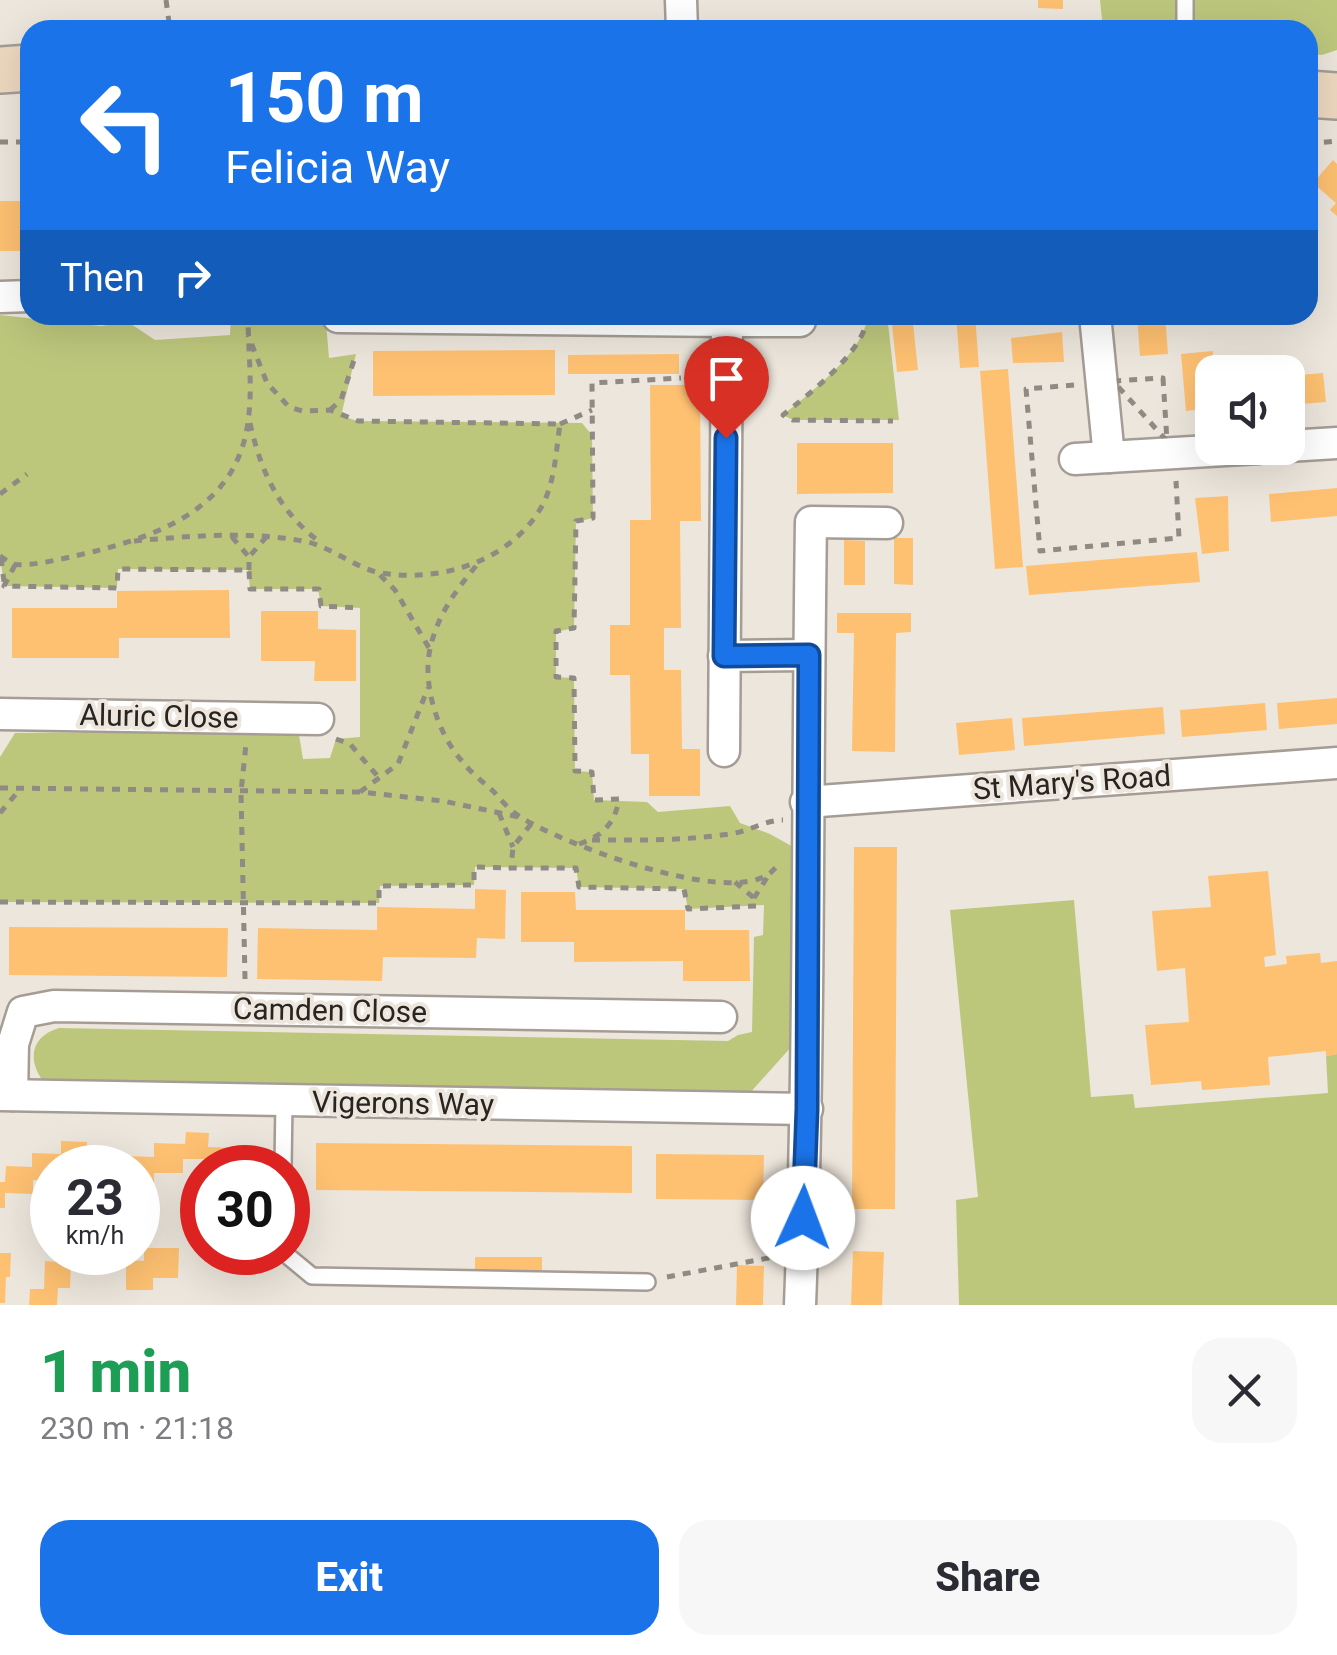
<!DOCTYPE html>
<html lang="en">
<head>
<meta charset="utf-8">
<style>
  :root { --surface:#fff; --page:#f7f7f7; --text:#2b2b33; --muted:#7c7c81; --accent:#1a73e8 }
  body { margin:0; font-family:Roboto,sans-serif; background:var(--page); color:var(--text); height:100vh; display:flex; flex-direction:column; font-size:38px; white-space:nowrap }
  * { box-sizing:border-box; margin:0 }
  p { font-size:32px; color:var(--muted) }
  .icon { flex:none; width:55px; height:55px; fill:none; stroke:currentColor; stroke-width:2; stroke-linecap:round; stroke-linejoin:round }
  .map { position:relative; height:1305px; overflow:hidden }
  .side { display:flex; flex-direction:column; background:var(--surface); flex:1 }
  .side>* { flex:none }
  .guide { position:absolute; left:20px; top:20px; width:1298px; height:305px; border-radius:30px; box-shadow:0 10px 40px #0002; background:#1a73e8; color:#fff; overflow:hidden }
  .controls { position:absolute; left:1195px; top:355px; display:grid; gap:20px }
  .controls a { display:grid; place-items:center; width:110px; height:110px; border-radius:20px; background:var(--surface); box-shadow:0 10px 40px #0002; font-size:50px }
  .speed { position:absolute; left:30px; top:1145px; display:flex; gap:20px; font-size:50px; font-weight:700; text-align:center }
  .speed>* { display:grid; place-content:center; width:130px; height:130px; border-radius:50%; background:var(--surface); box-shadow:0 10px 40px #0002; line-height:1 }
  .speed small { font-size:25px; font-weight:400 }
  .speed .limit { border:15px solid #d22; background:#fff; color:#111 }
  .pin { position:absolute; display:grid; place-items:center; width:85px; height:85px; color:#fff; margin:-102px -42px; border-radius:50% 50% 50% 0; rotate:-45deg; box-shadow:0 0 10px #0007 }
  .pin .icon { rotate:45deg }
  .me { position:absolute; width:110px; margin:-55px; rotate:2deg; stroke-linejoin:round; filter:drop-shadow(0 0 8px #0008) }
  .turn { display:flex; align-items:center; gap:35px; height:210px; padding:0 40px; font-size:45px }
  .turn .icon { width:130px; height:130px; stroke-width:2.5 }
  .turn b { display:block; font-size:70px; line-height:85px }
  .then { display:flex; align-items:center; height:95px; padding:0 40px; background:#0003; gap:20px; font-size:38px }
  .round { display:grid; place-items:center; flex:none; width:105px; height:105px; border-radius:30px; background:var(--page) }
  .headline { display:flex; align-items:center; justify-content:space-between; height:170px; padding:0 40px }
  h1 { font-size:60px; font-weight:800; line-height:75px; color:#1e9e55 }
  .action { display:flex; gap:20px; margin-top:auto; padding:20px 40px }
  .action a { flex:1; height:115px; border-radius:30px; background:var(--accent); color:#fff; font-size:40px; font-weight:800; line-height:115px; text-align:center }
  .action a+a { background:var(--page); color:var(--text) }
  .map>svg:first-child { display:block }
  .green { fill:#bdc77c }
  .building { fill:#fec172 }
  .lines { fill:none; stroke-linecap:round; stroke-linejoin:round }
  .lane-casing { stroke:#a59d95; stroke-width:20 }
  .street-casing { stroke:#a59d95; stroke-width:35 }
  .secondary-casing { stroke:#a59d95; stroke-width:50 }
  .path { stroke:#8f8a83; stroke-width:5; stroke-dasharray:8 8; stroke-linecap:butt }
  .lane { stroke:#fff; stroke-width:15 }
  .street { stroke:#fff; stroke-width:30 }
  .secondary { stroke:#eed9bf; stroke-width:45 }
  .route-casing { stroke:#114b97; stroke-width:25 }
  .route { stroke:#1a73e8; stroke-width:18 }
  .labels { text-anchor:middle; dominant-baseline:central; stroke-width:8; stroke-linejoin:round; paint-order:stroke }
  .street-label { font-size:30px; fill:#272421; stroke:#ede6dc }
</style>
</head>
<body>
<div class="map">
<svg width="1337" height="1305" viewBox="0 0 1337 1305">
  <rect width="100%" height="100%" fill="#ede6dc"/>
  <!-- green -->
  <g class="green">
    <polygon points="1100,0 1337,0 1337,50 1322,55 1308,54 1308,30 1103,30"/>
    <path d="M 0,315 L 101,326 L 128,322 L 155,340 L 230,335 L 231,315 L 304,315 L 308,323 L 326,323 L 329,358 L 356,354 L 341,416 L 358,421 L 582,423 L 592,435 L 593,518 L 576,522 L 574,628 L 556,632 L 556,677 L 574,678 L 575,771 L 592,772 L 594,800 L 647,802 L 658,812 L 730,806 L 740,823 L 770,834 L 795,848 L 792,1046 L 748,1095 L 46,1085 C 27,1062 29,1037 59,1028 L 728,1041 L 738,1035 L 752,1032 L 754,937 L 763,935 L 764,905 L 688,909 L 684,889 L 579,887 L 576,868 L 475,867 L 474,885 L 380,886 L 379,903 L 0,902 L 0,757 L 15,733 L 247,731 L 299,735 L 303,759 L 330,758 L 336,739 L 360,737 L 360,608 L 321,606 L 318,589 L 250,589 L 248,570 L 118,569 L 117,588 L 4,586 L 0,556 Z"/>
    <path d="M 867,315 L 887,315 L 899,420 L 793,420 L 783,415 C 809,394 868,349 867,315 Z"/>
    <polygon points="1074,900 1091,1097 1133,1094 1135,1108 1328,1093 1326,1056 1337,1054 1337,1305 959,1305 956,1200 978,1197 950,910"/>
  </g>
  <!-- building -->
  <g class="building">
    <polygon points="1038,0 1063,0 1063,9 1038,8"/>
    <polygon points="1333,160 1337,164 1337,216 1330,210 1336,203 1313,183"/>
    <rect x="0" y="201" width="30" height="50"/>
    <polygon points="891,315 912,315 918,370 897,372"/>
    <polygon points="956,315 975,315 979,367 960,368"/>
    <polygon points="1137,315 1165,315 1168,354 1140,356"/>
    <polygon points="1062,332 1064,362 1013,363 1011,338"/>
    <polygon points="555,350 555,395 373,396 373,351"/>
    <polygon points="1213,351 1212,408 1186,411 1181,354"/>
    <polygon points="679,354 679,374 568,374 568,355"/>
    <polygon points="1008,369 1023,567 995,569 980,371"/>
    <polygon points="1323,373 1326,402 1288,405 1288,376"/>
    <polygon points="650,385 700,385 701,521 680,521 681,628 664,628 664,670 681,670 682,749 700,749 700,796 649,796 649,754 631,754 630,675 610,675 610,625 630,625 630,520 651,520"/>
    <polygon points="797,443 893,443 893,493 797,494"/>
    <polygon points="1337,488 1337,516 1271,522 1269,494"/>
    <polygon points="1228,496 1229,551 1202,554 1195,498"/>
    <polygon points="894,538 913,538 913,585 894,584"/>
    <polygon points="844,540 865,541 865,585 844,585"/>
    <polygon points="1197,552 1200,582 1029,595 1026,566"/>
    <polygon points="229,590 230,638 119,638 119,658 12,658 12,608 117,608 117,591"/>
    <polygon points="261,611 318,611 318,629 356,630 356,681 314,681 315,661 261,661"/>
    <polygon points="837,613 911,613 911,632 896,633 895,752 852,751 854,633 837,633"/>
    <polygon points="1337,698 1337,724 1279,729 1277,703"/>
    <polygon points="1265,703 1267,730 1182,737 1180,710"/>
    <polygon points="1163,707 1165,734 1024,746 1022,718"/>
    <polygon points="1012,718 1015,750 959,755 956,723"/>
    <polygon points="854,847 897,847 895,1209 852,1209"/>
    <polygon points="1268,871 1276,955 1264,957 1265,967 1287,964 1286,956 1320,953 1321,963 1337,961 1337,1054 1326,1056 1326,1051 1268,1057 1270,1085 1202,1090 1201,1081 1151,1085 1145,1025 1189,1022 1185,968 1157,971 1152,911 1211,907 1208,876"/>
    <polygon points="475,889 506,890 505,939 477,938 476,958 383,957 382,981 257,979 258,928 377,930 377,907 475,909"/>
    <polygon points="521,892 575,892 576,910 685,910 685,930 749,930 750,981 683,981 683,961 574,962 574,942 521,942"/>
    <polygon points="9,927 228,928 227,977 9,975"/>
    <polygon points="186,1132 209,1133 208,1147 236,1148 236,1168 209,1168 209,1159 183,1159 183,1173 154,1173 154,1185 138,1185 138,1168 126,1168 126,1156 154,1157 154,1143 185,1144"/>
    <polygon points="61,1141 87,1142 86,1166 52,1168 52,1181 33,1180 33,1194 5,1193 5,1208 0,1208 0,1182 5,1182 6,1166 32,1167 32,1153 61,1154"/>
    <polygon points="316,1143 632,1146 632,1193 316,1190"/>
    <polygon points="656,1154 764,1155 763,1200 656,1199"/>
    <polygon points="144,1248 179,1248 178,1278 153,1278 153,1290 126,1290 126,1260 144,1261"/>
    <polygon points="853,1251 884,1252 882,1305 851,1305"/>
    <polygon points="58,1252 84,1252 84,1261 71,1261 70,1288 58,1288 57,1305 29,1305 30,1289 44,1289 45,1261 58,1262"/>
    <polygon points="0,1253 11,1253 10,1277 6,1277 5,1303 0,1303"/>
    <polygon points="475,1257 542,1257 542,1277 475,1276"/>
    <polygon points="737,1265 764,1266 763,1305 736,1305"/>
  </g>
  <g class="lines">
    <!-- lane casing -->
    <g class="lane-casing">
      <g id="lane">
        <polyline points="1185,0 1185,30"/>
        <polyline points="283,1168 284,1101"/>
        <polyline points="283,1252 312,1276 647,1282"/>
      </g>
    </g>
    <!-- street casing -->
    <g class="street-casing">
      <g id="street">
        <polyline points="681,0 682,30"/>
        <polyline points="0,297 30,296"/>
        <polyline points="1095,315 1109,457"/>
        <polyline points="338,317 727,321 724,751"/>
        <polyline points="727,321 800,321"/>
        <polyline points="1288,446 1337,443"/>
        <polyline points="1075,459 1259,448"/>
        <polyline points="724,656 809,655"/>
        <polyline points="0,714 318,719"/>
        <polyline points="806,802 1337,763"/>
        <polyline points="0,1095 807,1109"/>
        <polyline points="12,1095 13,1044 23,1012 54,1006 721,1017"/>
        <path d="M 800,1305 C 810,1044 807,783 811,522 L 887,523"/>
      </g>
    </g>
    <!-- secondary casing -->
    <g class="secondary-casing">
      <g id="secondary">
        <polyline points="0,70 30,68"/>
        <polyline points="1308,94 1337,96"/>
      </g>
    </g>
    <!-- path -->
    <g class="path">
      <polyline points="166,0 170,30"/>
      <polyline points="0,142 30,142"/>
      <polyline points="1308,144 1337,141"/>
      <path d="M 867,315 C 868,349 809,394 783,415 L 793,420 L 893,421"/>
      <polygon points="1163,378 1167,441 1113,381"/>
      <polyline points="1074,385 1026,389 1040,551 1179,538 1176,481"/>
      <polyline points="330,410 341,400 356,354"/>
      <path d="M 250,423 C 261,472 279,512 321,543"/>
      <polyline points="560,424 592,410"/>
      <polyline points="0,494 27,474"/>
      <polyline points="232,537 249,557"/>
      <path d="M 134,541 C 190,536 248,531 303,541 C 331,546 354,568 381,573 C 441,583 511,561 542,506 C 555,482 556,451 560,424 L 358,421 L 330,410 L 302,411 L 289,407 L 267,383 L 248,335"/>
      <path d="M 0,556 C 5,559 8,562 13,564 C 30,568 78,555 96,551 C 167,533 237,504 248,422 C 253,387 248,350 248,315"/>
      <polyline points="1,558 4,582"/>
      <polyline points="15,565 4,586 117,588 118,569 249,570 250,589 319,589 321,606 361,608"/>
      <path d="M 476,566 C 456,590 438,615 431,645 C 421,682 437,732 461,760 C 470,772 483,782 494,792 C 502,801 511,812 522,818 C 566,845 724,905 769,874 C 773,871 776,867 780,863"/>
      <polyline points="249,570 249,557 267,536"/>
      <polyline points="380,575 395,590 429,648"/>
      <polyline points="336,739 350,744 380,779"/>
      <polyline points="0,788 360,792 443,801 519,817"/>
      <polyline points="360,792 398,764 428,688"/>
      <polyline points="0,813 21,788"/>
      <polyline points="499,813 513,847"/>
      <polyline points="531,824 513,847 511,868 576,868 579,887 684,889 688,909 756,906 754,898 768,876"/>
      <path d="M 592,840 C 638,840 683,841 729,834 C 748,832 765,820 783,820"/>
      <path d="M 579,844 C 602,836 615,824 619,799 L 594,800 L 592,772 L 575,771 L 574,678 L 556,677 L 556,631 L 574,628 L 576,521 L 593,518 L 592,383 L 681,378"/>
      <polyline points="735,882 754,898"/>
      <polyline points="0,902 379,903 379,886 474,885 474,867 511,868"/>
      <polyline points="245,979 241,792 246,744"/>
      <polyline points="667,1277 774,1257"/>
    </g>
    <!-- lane -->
    <use href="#lane" class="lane"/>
    <!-- street -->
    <use href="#street" class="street"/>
    <!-- secondary -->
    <use href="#secondary" class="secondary"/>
  </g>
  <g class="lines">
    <!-- route casing -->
    <g class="route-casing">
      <polyline id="route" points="726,438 724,656 809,655 807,1109 803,1218"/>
    </g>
    <!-- route -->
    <use href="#route" class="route"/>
  </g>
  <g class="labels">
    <!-- street labels -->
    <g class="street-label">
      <text transform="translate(159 716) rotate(1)">Aluric Close</text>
      <text transform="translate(1072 782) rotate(-4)">St Mary's Road</text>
      <text transform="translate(330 1010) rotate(1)">Camden Close</text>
      <text transform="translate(403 1103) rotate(1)">Vigerons Way</text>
    </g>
  </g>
</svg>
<div class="controls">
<a><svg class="icon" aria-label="sound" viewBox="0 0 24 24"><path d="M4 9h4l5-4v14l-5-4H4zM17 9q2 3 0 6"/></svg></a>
</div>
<div class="speed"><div>23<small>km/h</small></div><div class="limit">30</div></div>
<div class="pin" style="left:726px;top:438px;background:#d93025"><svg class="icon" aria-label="arrive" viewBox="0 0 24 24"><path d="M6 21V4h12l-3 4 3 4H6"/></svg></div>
<svg class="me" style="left:803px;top:1218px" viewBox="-20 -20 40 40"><circle r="19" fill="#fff"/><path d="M0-13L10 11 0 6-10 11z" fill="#1a73e8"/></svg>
<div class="guide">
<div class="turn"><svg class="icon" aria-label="left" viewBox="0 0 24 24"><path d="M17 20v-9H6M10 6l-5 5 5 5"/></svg><div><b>150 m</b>Felicia Way</div></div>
<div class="then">Then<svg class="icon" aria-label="right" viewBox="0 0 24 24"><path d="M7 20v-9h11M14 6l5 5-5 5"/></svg></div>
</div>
</div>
<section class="side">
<div class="headline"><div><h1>1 min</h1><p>230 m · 21:18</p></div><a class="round"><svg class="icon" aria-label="close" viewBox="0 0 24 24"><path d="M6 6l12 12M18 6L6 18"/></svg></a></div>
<div class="action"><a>Exit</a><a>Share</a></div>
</section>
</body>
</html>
